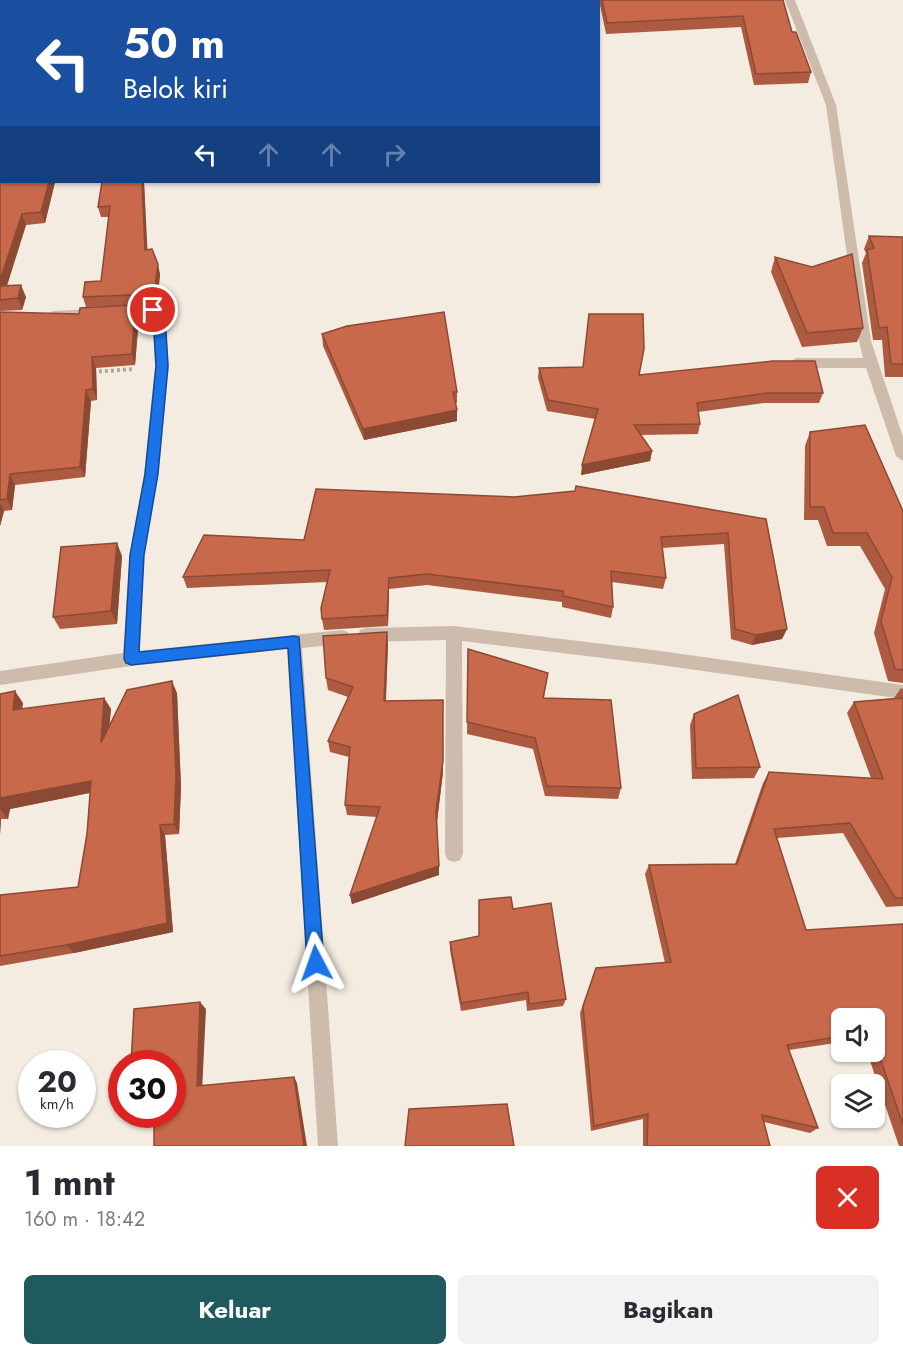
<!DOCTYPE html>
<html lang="id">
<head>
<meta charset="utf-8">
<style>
  :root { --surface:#fff; --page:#f2f2f3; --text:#2b2b33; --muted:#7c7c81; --accent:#1f5a5e }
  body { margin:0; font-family:Jost,sans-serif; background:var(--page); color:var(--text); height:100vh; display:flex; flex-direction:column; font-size:22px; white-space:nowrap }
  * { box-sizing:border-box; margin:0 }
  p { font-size:20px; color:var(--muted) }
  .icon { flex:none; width:33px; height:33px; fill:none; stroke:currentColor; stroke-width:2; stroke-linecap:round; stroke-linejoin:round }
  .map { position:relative; height:1146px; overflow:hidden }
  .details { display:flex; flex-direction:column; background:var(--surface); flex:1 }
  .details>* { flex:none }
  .top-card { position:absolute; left:0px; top:0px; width:600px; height:183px; box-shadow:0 2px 4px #0004; background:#1a4fa0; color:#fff; overflow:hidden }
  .tools { position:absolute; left:831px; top:1008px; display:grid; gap:12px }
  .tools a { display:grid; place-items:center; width:54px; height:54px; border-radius:9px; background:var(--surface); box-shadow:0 2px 4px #0004; font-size:30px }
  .speed { position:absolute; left:18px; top:1050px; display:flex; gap:12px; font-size:30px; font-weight:700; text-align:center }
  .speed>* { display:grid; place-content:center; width:78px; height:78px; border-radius:50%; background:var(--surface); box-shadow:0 2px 4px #0004; line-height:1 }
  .speed small { font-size:15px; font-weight:400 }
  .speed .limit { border:9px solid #d22; background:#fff; color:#111 }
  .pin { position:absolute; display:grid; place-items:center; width:51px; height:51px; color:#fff; margin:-26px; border:3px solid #fff; border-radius:50%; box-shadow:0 2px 6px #0007 }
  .me { position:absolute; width:66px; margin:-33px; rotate:356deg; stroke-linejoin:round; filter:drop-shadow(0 0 4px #0008) }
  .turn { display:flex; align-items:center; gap:21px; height:126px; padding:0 24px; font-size:27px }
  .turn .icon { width:78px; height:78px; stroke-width:2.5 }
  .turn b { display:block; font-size:42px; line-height:51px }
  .lanes { display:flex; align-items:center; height:57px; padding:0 24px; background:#0003; justify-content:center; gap:30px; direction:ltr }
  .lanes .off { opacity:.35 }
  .round { display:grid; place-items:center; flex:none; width:63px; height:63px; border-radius:9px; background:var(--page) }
  .overview { display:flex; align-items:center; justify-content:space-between; height:102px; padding:0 24px }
  h1 { font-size:36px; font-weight:700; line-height:45px }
  .primary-button { display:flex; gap:12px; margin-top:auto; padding:12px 24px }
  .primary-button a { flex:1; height:69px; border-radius:9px; background:var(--accent); color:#fff; font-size:24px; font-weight:700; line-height:69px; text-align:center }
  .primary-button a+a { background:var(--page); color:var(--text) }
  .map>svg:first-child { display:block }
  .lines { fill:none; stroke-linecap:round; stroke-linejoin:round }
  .path { stroke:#b9a596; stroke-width:4; stroke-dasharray:3 3; stroke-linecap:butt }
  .minor { fill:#cdbbac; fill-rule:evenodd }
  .wall { fill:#ac5a40 }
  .shaded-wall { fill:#8c4a34 }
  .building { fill:#c8694b; stroke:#8c4a34; stroke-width:1.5 }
  .route { fill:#1a73e8; stroke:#114b97; stroke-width:1.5 }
</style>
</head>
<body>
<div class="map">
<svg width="903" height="1146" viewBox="0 0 903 1146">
  <rect width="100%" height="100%" fill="#f4ebe1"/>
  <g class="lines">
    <!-- path -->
    <polyline class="path" points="93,372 134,369"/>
    <!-- minor -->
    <g class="minor">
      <polygon points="785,0 795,0 836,105 871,341 903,437 903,461 896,456 866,368 796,368 789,363 796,358 863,358 859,341 826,105"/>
      <polygon points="153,306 157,307 165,316 169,366 158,475 144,555 139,651 342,630 348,632 350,637 348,642 342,644 302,648 338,1146 318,1146 287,649 131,666 0,685 0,671 123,653 130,555 144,475 155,366 153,317 150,314 53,319 47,315 53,311"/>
      <polygon points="454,626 653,650 903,685 903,699 653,664 462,641 463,854 460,860 454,862 448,860 445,854 446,640 366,642 360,640 358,635 360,630 366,628"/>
    </g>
  </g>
  <!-- wall -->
  <g class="wall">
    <polygon points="599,0 783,0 792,32 811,72 808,83 754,85 741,27 606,34"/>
    <polygon points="0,170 55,182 45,223 26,225 7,286 26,297 22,310 0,311"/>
    <polygon points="102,182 144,182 147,250 160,274 157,305 86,307 83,297 101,281 109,217 101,217 98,207"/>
    <polygon points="869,236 903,237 903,377 885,377 882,340 873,340 862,263 866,253 864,249"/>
    <polygon points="775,257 863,328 857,342 802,347 771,272"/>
    <polygon points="0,312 139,317 135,365 96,368 97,400 91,401 85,477 15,485 12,510 4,511 0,526"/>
    <polygon points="322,334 457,392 457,403 456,403 457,421 364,440 323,346"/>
    <polygon points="539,368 639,375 823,393 819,403 764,403 698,412 700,424 698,434 640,435 652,451 650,461 581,475 595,419 547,411 538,378"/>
    <polygon points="810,432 903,511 903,683 888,681 874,633 885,589 860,546 827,546 818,520 804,520 805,446"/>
    <polygon points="766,519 787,629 782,639 752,645 731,639 724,544 662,548 666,578 663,589 612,582 613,607 611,618 562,607 562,602 427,585 389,589 388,626 324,630 322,619 327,582 187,588 183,577 304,540"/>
    <polygon points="122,556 117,624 60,629 53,617"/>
    <polygon points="388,644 386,701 443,772 437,820 439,875 352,904 350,895 377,817 347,815 345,805 349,757 330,752 328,741 348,697 328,690 326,678"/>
    <polygon points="468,649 548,673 544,698 621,788 618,799 545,796 533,749 467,734"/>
    <polygon points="901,688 903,689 903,906 886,907 843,833 777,838 806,930 903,924 903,1146 899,1146 867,1052 874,1052 874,1018 842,1018 842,1042 789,1050 818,1128 810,1133 764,1122 770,1146 643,1146 643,1119 591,1131 580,1013 596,968 665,963 645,874 649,865 735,864 763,783 769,772 871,778 847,713 854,702 894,698"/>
    <polygon points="177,693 181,787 179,834 165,835 173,932 74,953 0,966 0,895 78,887 87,834 90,793 10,809 8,819 1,819 0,834 0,694 23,703 22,709 104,698 111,709 109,725"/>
    <polygon points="694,714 760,767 754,778 692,779 690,725"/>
    <polygon points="479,900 513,909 566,999 563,1006 527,1011 526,1000 461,1011 450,950 450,942 479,936"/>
  </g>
  <!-- shaded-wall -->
  <g class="shaded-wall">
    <polygon points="49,182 55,182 45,223 41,212"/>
    <polygon points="142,182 144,182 148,260 145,250"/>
    <polygon points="22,214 26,225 3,297 0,290 0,280"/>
    <polygon points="158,264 160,274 157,305 154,294"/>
    <polygon points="21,285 26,297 22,310 18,298"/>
    <polygon points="135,305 139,317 135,365 132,354"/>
    <polygon points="92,357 96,368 97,400 93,389"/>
    <polygon points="86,390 91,401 85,477 80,467"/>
    <polygon points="457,410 457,421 364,440 363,429"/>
    <polygon points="652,451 650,461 581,475 582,465"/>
    <polygon points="10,474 15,485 12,510 7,499"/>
    <polygon points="0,503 4,511 0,526"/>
    <polygon points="117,543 122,556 117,624 111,611"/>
    <polygon points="389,578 389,589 388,626 387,615"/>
    <polygon points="787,629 782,639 752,645 756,635"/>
    <polygon points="387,632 388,644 385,713 384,701"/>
    <polygon points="172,681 177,693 181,787 179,834 174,824"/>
    <polygon points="15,691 23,703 20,721 13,710"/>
    <polygon points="104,698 111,709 107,754 101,743"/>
    <polygon points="443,700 443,772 437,822 436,811"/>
    <polygon points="91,781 98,791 10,809 8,819 0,809 1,798"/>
    <polygon points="0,817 1,819 0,834"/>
    <polygon points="160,825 165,835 173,932 74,953 66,945"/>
    <polygon points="439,866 439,875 352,904 350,895"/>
    <polygon points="200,1002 206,1009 202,1092 197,1086"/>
    <polygon points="294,1077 297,1083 307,1146 304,1146"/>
  </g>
  <!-- building -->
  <g class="building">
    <polygon points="602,0 783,0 792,32 796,32 811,72 756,74 743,16 607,23"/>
    <polygon points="0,170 2,170 2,182 49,182 41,212 22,214 0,280"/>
    <polygon points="102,182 142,182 145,250 152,249 158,264 154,294 83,297 85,282 101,281 110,206 98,207"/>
    <polygon points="869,236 903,237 903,364 891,364 887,327 879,328 867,250 874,248"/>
    <polygon points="852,254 863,328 807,333 775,257 812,267"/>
    <polygon points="21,285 18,298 0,300 0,286"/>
    <polygon points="135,305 132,354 92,357 93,389 86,390 80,467 10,474 7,499 0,500 0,312 79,314 80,308"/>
    <polygon points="444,312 457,392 453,392 457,410 363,429 322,334 347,326"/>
    <polygon points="589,314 643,314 644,349 639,375 773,361 815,361 823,393 767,393 697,403 700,424 634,425 652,451 582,465 598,409 548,400 539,368 583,367"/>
    <polygon points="865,425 903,511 903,670 895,669 881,621 892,577 867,533 833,533 824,507 810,507 810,432"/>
    <polygon points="576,486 766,519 787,629 756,635 735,629 728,533 661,537 666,578 611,571 613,607 563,596 563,591 427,574 389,578 387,615 322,619 321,608 330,570 183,577 204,535 304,540 316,489 514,497 575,491"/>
    <polygon points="117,543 111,611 53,617 61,547"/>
    <polygon points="387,632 384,701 443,700 443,761 436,811 439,866 350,895 380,807 345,805 350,747 328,741 353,687 326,678 323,636"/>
    <polygon points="468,649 548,673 543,698 611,700 621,788 547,786 535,738 467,722"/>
    <polygon points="172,681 176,776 174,824 160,825 167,923 66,945 0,956 0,895 78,887 87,834 91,781 1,798 0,808 0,694 15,691 13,710 104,698 101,743 127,690"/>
    <polygon points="738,695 760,767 696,768 694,714"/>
    <polygon points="903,698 903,898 895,898 850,823 774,829 806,930 903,924 903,1125 874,1040 874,1018 842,1018 842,1036 787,1045 818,1128 762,1115 770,1146 647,1146 648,1114 594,1126 583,1006 596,968 671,962 649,865 737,864 769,772 883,779 854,702"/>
    <polygon points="511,897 513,909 551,903 566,999 529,1004 528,992 461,1003 450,942 479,936 479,900"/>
    <polygon points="200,1002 197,1086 294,1077 304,1146 154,1146 154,1114 172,1114 172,1064 131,1064 134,1009"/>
    <polygon points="507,1104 514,1146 405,1146 409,1109"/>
  </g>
  <!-- route -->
  <polygon class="route" points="153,307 165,316 168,366 158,474 144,555 139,652 294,636 299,637 324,963 322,969 316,971 310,969 307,963 288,648 131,665 126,663 124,659 130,555 145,474 156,366 153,317 147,310"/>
</svg>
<div class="tools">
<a><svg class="icon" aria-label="sound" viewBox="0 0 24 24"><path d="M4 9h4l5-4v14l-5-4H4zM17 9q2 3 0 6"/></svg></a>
<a><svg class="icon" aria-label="layers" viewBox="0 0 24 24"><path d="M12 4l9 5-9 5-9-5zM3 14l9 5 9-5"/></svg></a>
</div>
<div class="speed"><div>20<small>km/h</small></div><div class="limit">30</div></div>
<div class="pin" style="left:153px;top:310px;background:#d93025"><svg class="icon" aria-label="arrive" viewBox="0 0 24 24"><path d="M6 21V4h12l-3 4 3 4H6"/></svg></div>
<svg class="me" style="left:316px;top:963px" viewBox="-20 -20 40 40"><path d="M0-17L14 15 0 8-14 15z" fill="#1a73e8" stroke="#fff" stroke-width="4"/></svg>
<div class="top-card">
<div class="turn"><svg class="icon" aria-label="left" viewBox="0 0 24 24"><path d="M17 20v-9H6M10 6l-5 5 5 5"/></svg><div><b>50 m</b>Belok kiri</div></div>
<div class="lanes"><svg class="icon" aria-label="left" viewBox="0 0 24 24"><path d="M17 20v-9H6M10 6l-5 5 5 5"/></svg><svg class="icon off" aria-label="ahead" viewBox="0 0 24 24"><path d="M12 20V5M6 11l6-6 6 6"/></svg><svg class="icon off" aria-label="ahead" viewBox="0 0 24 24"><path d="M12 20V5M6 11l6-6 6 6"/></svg><svg class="icon off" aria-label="right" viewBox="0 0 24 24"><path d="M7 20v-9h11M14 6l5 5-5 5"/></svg></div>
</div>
</div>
<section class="details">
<div class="overview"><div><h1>1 mnt</h1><p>160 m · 18:42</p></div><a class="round" style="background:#d93025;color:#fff"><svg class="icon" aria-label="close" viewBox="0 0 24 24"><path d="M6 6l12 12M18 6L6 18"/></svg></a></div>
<div class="primary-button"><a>Keluar</a><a>Bagikan</a></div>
</section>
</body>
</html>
